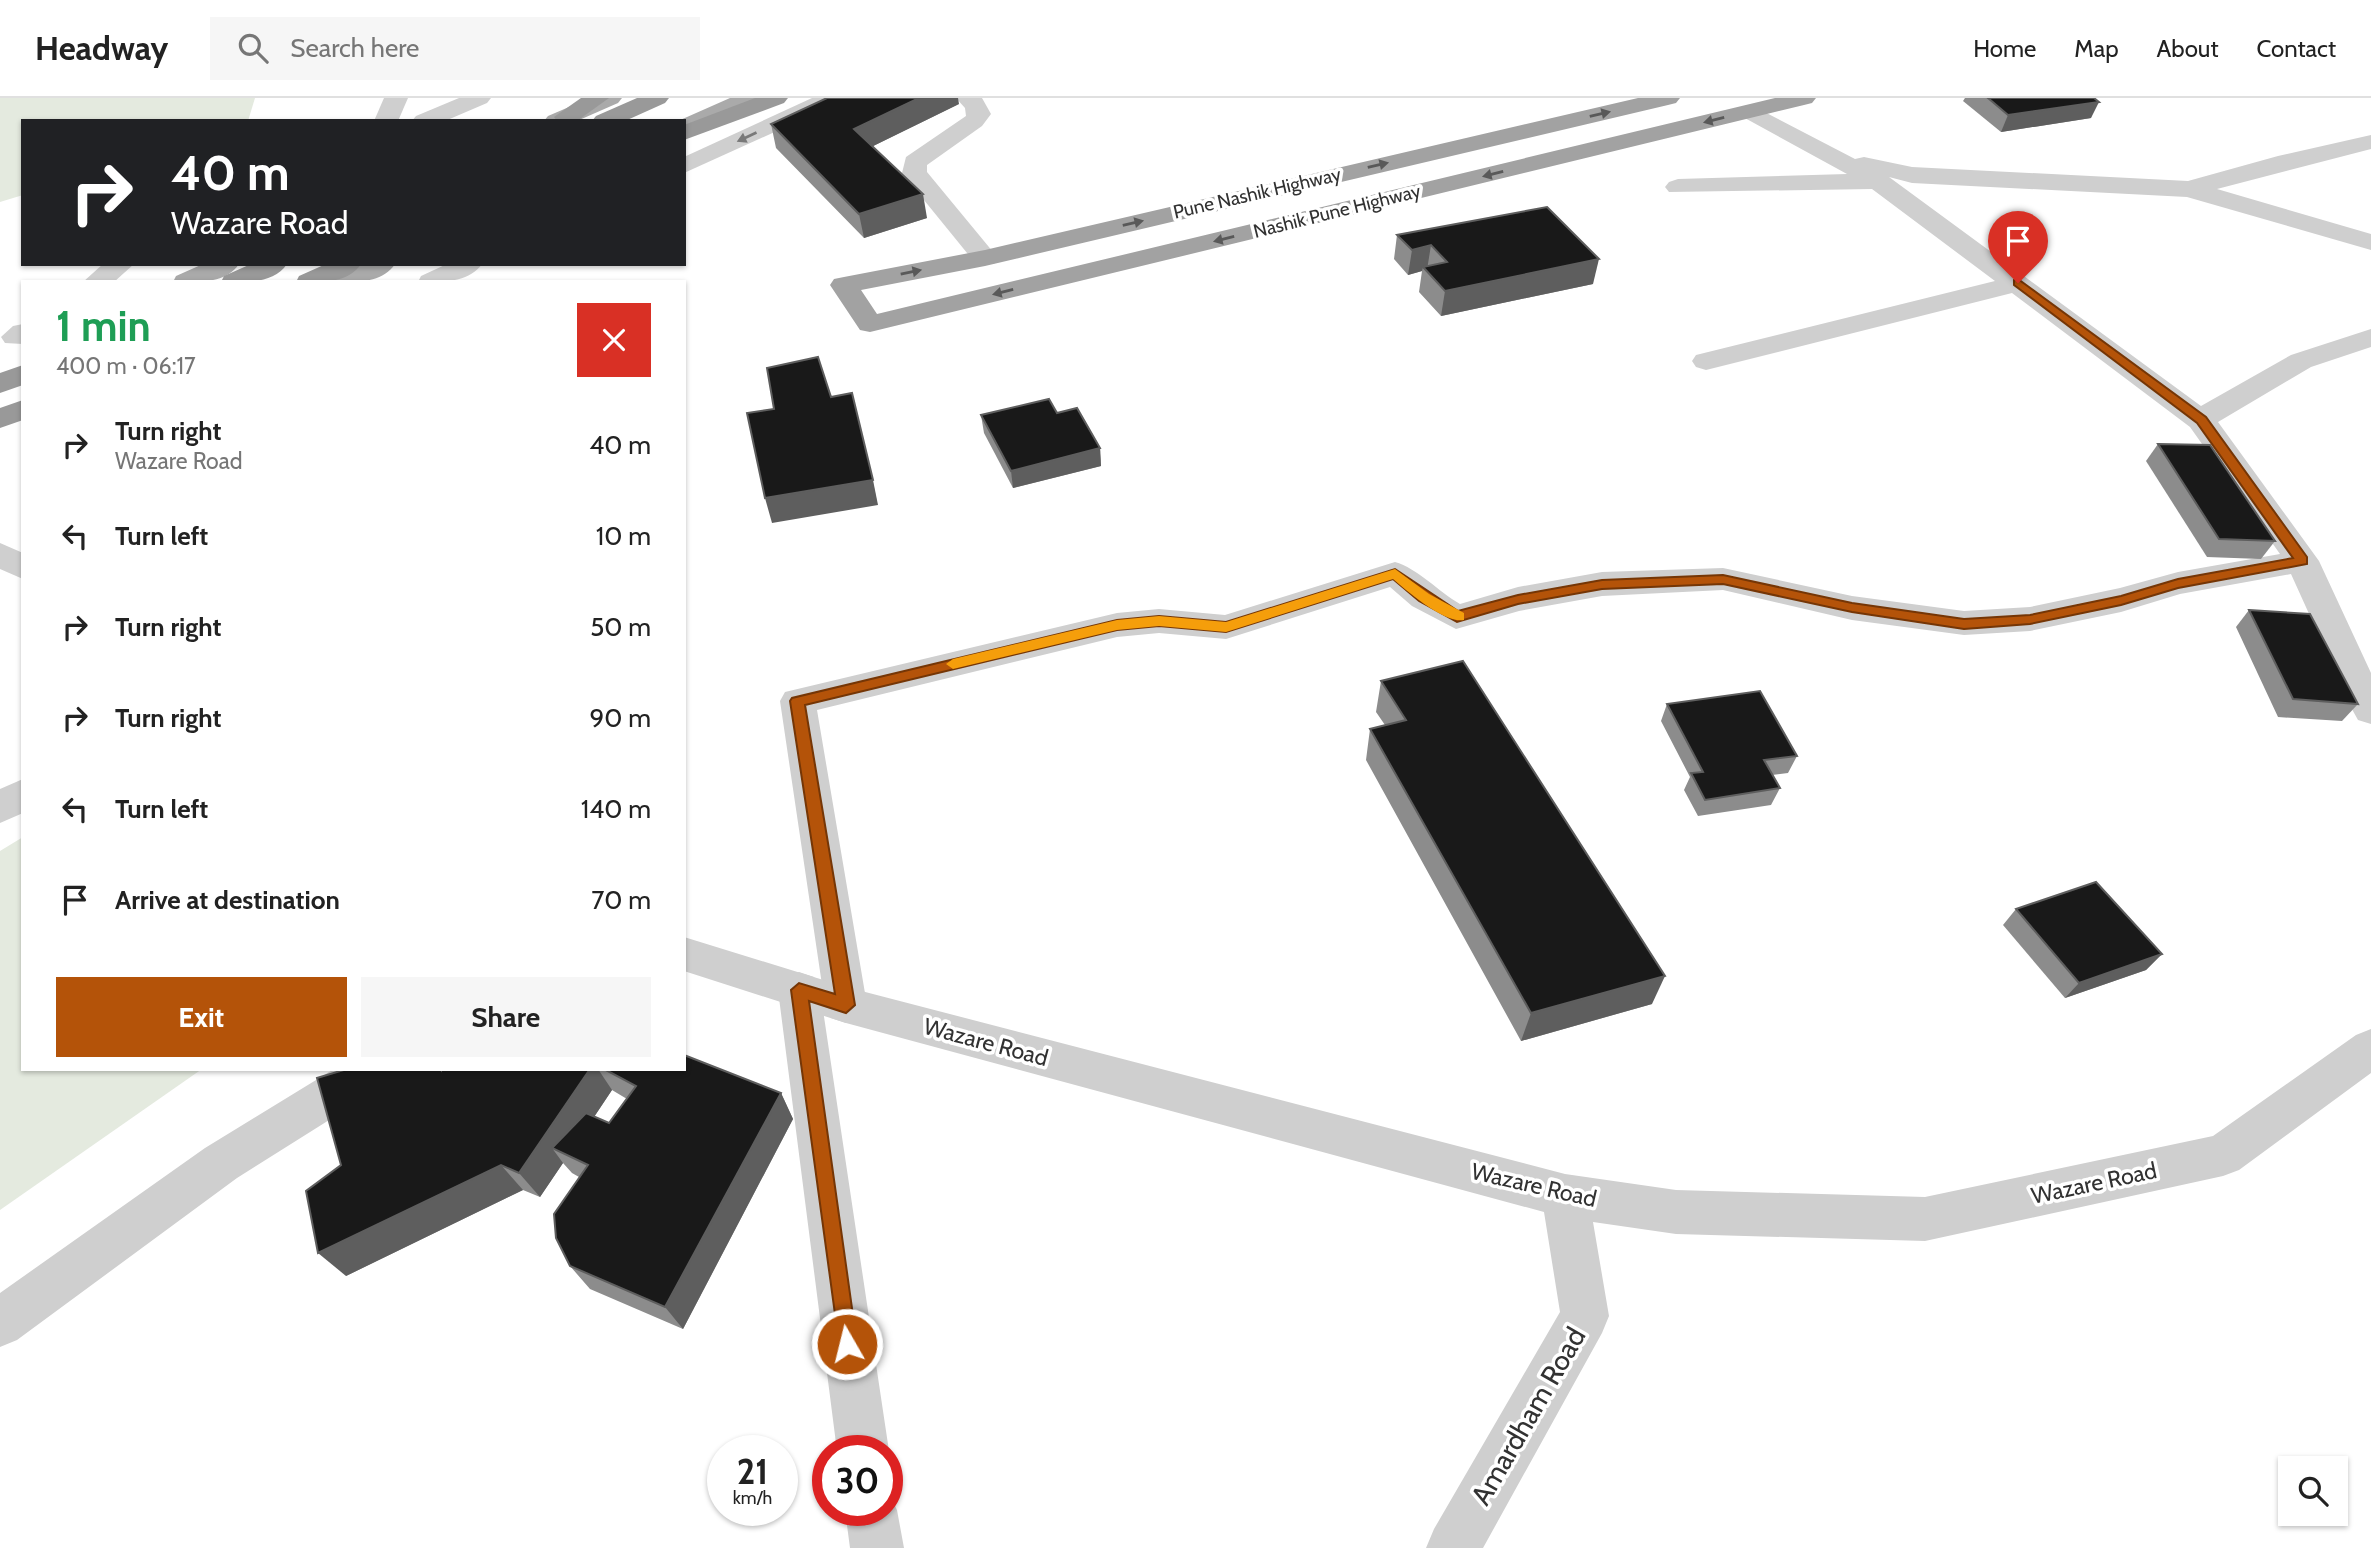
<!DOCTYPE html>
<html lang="en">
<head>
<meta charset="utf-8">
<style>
  :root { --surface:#fff; --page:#f6f6f6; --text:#222; --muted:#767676; --line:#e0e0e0; --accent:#b45309 }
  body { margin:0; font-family:Cabin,sans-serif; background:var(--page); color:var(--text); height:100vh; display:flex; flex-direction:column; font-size:26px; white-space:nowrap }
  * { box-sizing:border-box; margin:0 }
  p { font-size:23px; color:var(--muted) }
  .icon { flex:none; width:38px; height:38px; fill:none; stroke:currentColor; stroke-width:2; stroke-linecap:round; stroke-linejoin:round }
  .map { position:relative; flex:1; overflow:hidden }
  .panel { position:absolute; left:21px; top:182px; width:665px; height:791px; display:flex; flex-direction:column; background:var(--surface); border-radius:0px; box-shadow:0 2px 5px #0004 }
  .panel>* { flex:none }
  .hud { position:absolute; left:21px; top:21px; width:665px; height:147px; border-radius:0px; box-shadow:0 2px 5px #0004; background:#202124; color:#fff; overflow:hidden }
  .tools { position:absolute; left:2278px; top:1358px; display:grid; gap:14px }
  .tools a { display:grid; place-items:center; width:70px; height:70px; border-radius:0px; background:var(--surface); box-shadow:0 2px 5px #0004; font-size:35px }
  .speed { position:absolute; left:707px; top:1337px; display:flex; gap:14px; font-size:35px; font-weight:700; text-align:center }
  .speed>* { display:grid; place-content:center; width:91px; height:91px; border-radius:50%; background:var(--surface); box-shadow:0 2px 5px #0004; line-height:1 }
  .speed small { font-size:18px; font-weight:400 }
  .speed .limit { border:10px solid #d22; background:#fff; color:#111 }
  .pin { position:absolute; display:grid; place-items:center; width:60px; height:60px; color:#fff; margin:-72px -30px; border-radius:50% 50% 50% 0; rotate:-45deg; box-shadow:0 0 7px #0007 }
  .pin .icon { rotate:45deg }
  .me { position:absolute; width:77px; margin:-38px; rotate:352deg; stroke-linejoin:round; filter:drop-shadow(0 0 5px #0008) }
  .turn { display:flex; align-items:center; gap:24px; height:147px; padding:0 35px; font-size:32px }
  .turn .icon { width:91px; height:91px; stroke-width:2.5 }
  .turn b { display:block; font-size:49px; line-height:60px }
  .round { display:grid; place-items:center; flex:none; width:74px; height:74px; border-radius:0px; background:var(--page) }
  .summary { display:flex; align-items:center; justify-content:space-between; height:119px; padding:0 35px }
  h1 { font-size:42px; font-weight:700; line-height:52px; color:#1e9e55 }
  .primary-button { display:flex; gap:14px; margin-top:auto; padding:14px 35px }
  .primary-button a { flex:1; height:80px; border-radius:0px; background:var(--accent); color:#fff; font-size:28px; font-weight:700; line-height:80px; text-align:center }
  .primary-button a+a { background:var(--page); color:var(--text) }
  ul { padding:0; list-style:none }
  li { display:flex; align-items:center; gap:21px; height:91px; padding:0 35px }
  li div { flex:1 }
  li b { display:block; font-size:26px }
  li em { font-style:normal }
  header { display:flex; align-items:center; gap:42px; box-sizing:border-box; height:98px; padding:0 35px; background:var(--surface); border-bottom:2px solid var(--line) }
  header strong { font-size:33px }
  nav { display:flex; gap:38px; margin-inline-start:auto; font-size:24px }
  .search { width:490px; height:63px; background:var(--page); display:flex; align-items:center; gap:18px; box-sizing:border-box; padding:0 24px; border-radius:0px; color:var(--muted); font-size:26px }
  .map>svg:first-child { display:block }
  .green { fill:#e4eadf }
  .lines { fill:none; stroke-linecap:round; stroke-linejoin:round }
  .minor { fill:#cfcfcf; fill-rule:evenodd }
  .tertiary { fill:#cfcfcf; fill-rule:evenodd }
  .primary { fill:#aaa; fill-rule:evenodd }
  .trunk { fill:#a2a2a2; fill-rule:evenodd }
  .motorway { fill:#999; fill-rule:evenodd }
  .wall { fill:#8c8c8c; fill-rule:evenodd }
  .shaded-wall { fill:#5e5e5e }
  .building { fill:#191919; stroke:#5e5e5e; stroke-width:2 }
  .oneway { fill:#595959 }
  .oneway2 { fill:#797979 }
  .route { fill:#b45309; stroke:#753606; stroke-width:2 }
  .slow { fill:#f59e0b }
  .labels { text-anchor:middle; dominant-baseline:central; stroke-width:7; stroke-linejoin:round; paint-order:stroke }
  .far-street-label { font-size:19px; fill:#323232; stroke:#fff }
  .street-label { font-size:23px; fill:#323232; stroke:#fff }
  .near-street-label { font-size:28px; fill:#323232; stroke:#fff }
</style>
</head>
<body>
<header>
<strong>Headway</strong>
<div class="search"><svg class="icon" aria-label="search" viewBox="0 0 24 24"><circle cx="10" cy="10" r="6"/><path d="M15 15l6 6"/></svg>Search here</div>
<nav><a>Home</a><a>Map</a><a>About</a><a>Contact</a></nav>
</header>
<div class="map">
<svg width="2371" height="1450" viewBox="0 0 2371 1450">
  <rect width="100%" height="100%" fill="#fff"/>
  <!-- green -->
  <g class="green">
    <polygon points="0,0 255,0 248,23 23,23 23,97 0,104"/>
    <polygon points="23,739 23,971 202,971 0,1112 0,753"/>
  </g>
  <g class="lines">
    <!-- minor -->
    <g class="minor">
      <polygon points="956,0 982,0 991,16 982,28 927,67 927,74 998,160 994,166 976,166 902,75 906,59 966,18 965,10"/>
      <path d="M 1751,7 L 1855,61 L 1864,59 L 1912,69 L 2188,83 L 2278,58 L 2371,37 L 2371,51 L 2217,91 L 2371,136 L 2371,152 L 2187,99 L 1912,85 L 1889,79 L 2201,308 L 2291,257 L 2371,231 L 2371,249 L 2311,269 L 2218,324 L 2319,463 L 2371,575 L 2371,626 L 2358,622 L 2353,613 L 2291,476 L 2180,496 L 2121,514 L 2030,533 L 1964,537 L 1852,522 L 1723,492 L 1602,498 L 1519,513 L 1456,531 L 1412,508 L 1390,489 L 1226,541 L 1159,535 L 1117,539 L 817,612 L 867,907 L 861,920 L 846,925 L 831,920 L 825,907 L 780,603 L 785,594 L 1117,515 L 1159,511 L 1225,517 L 1395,464 C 1417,470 1439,494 1460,506 L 1518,489 L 1602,474 L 1723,470 L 1852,498 L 1964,513 L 2030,509 L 2120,490 L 2178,474 L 2280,456 L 2190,329 L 2012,195 L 1706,272 L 1696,269 L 1692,263 L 1696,257 L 1995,183 L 1872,91 L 1669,94 L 1665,89 L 1669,84 L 1678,81 L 1847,76 L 1743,19 L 1739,14 L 1743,9 Z"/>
      <polygon points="23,681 23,715 0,725 0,691"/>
      <polygon points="799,874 814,879 820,892 889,1353 887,1357 887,1353 837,1353 778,892 784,879"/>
      <polygon points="334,971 395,971 388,985 237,1080 17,1242 0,1249 0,1195 205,1050"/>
      <polygon points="887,1392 897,1412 904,1450 850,1450 845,1412 887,1412"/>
    </g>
    <!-- tertiary -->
    <g class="tertiary">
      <polygon points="384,0 408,0 398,23 374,23"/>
      <polygon points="459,0 491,0 487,5 445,23 412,23 416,18"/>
      <polygon points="812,0 843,0 839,5 684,75 684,59"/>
      <polygon points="103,166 134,166 114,184 83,184"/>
      <path d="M 447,166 L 482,166 C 468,186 439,184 418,184 L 421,178 Z"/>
      <polygon points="23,226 23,246 5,245 1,239 13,228"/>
      <polygon points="0,445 23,455 23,481 0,471"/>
      <polygon points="684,839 846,889 1565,1076 1676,1092 1925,1099 2213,1038 2356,937 2371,931 2371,975 2239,1072 2223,1078 1925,1143 1676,1136 1593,1124 1609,1218 1602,1235 1483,1450 1426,1450 1434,1431 1560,1214 1544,1114 846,925 684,873"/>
    </g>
    <!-- primary -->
    <g class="primary">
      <polygon points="590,0 622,0 618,5 577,23 544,23 548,18"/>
      <polygon points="730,0 762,0 758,5 684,36 684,23 678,23"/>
      <path d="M 203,166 L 239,166 C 225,187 194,184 173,184 L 176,178 Z"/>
      <path d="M 360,166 L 395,166 C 381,187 351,184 330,184 L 333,178 Z"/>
    </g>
    <!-- trunk -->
    <polygon class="trunk" points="1638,0 1680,0 1676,5 1668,7 985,168 861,192 877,216 1775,0 1816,0 1812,5 1804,7 870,234 860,232 830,187 834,181 844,179 985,152"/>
    <!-- motorway -->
    <g class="motorway">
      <polygon points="581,0 609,0 577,23 557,23 554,19"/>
      <polygon points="637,0 669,0 665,5 625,23 592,23 596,18"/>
      <polygon points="755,0 788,0 784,5 684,42 684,27"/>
      <path d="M 251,166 L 287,166 C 273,187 242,184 221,184 L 224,178 Z"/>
      <path d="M 326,166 L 361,166 C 347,187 317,184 296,184 L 299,178 Z"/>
      <polygon points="23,267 23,287 0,295 0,275"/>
      <polygon points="23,302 23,322 0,330 0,310"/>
    </g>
  </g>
  <!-- wall -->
  <g class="wall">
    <polygon points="1965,0 2094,0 2091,20 2001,34 1963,3"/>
    <polygon points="959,6 873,48 927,120 864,140 776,50 771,26"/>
    <polygon points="1397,137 1593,186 1441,218 1419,194 1422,173 1408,177 1394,161"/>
    <polygon points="1057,315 1100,350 1101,368 1013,390 984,335 981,317"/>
    <polygon points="2158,346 2275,443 2261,461 2207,459 2146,363"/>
    <polygon points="2249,512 2358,606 2342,623 2278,619 2236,529"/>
    <polygon points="1381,583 1652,906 1521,943 1366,662 1370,631 1385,627 1376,614"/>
    <polygon points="1667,606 1797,658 1788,675 1772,677 1780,690 1771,707 1698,718 1684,692 1690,679 1661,623"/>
    <polygon points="2016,811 2162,856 2146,872 2065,900 2003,827"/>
    <path d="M 347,971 L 684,971 L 781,995 L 793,1021 L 683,1231 L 590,1191 L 570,1168 L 579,1079 L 572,1075 L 563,1065 L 540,1099 L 523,1092 L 346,1178 L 341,1067 ZM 612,992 L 627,1001 L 609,1025 L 594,1019 Z"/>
  </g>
  <!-- shaded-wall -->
  <g class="shaded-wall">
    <polygon points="919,0 958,0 959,6 859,55 854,31"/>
    <polygon points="2099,4 2091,20 2001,34 2008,17"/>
    <polygon points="923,96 927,120 864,140 859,116"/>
    <polygon points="1431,147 1427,172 1423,169 1422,173 1408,177 1412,152"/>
    <polygon points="1599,161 1593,186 1441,218 1445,193"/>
    <polygon points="1100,350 1101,368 1013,390 1011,373"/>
    <polygon points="873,382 878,407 772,425 765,400"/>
    <polygon points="2162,856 2146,872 2065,900 2079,885"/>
    <polygon points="1665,878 1652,906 1521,943 1531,915"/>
    <polygon points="590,971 598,971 612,992 568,1058 552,1050 563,1065 540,1099 519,1075"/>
    <polygon points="781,995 793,1021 683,1231 665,1209"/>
    <polygon points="501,1067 523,1092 346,1178 318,1155"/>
  </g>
  <!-- building -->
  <g class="building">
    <polygon points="827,0 919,0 854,31 923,96 859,116 771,26"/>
    <polygon points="1988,0 2094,0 2099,4 2008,17"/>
    <polygon points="1547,109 1599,161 1445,193 1423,169 1447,164 1431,147 1412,152 1397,137"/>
    <polygon points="818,259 831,299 852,295 873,382 765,400 747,315 774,311 767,270"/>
    <polygon points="1049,301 1057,315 1077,310 1100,350 1011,373 981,317"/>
    <polygon points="2158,346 2210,347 2275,443 2219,441"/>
    <polygon points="2249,512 2310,516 2358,606 2293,601"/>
    <polygon points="1463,563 1665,878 1531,915 1370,631 1406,622 1381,583"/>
    <polygon points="1760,593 1797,658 1764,662 1780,690 1705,702 1691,675 1703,674 1667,606"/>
    <polygon points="2096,784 2162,856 2079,885 2016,811"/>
    <polygon points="684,957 781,995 665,1209 570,1168 556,1140 554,1116 588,1067 552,1050 586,1015 609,1025 636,988 604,971 684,971"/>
    <polygon points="347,971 440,971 441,972 441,971 590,971 519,1075 501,1067 318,1155 306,1093 341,1067 317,980"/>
  </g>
  <!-- one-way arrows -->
  <defs><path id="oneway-solid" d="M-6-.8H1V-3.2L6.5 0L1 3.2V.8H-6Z" transform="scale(1.75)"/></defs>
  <g class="oneway">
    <use href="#oneway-solid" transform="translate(1600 16) rotate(-13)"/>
    <use href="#oneway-solid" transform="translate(1714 22) rotate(166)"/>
    <use href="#oneway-solid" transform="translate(1378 67) rotate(-13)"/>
    <use href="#oneway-solid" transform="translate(1493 76) rotate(166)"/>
    <use href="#oneway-solid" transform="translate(1133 125) rotate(-13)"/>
    <use href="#oneway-solid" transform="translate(1224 141) rotate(166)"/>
    <use href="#oneway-solid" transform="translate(911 174) rotate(-11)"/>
    <use href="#oneway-solid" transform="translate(1003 194) rotate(166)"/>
  </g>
  <use class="oneway2" href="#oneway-solid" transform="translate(747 39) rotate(155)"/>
  <!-- route -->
  <polygon class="route" points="2018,181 2206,319 2307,459 2307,466 2178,490 2121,507 2030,526 1964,531 1852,514 1723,486 1602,491 1518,506 1457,524 1419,503 1393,481 1226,534 1159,528 1117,532 805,607 855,907 846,915 809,903 857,1246 854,1253 847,1256 840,1253 791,892 799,885 835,896 790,603 792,600 1117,522 1159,518 1226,524 1395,471 1458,513 1518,497 1602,482 1723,477 1852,505 1964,521 2030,517 2121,498 2178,481 2293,460 2197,325 2014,187 2014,182"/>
  <!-- slow -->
  <path class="slow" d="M 1395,471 L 1429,496 L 1464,515 L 1464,522 C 1445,526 1407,493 1393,481 L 1226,534 L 1159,528 L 1117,532 L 953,571 L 946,566 L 953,561 L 1117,522 L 1159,518 L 1226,524 Z"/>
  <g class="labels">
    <!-- far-street labels -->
    <g class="far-street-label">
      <text transform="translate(1257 95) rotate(-13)">Pune Nashik Highway</text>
      <text transform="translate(1337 113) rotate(-14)">Nashik Pune Highway</text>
    </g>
    <!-- street labels -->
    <g class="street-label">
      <text transform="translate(986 944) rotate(15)">Wazare Road</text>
      <text transform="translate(2094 1085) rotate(-12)">Wazare Road</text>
      <text transform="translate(1534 1087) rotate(13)">Wazare Road</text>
    </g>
    <!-- near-street labels -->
    <g class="near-street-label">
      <text transform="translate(1528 1318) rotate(-60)">Amardham Road</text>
    </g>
  </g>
</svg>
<div class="tools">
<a><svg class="icon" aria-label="search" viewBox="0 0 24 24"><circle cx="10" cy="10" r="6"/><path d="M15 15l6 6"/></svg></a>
</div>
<div class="speed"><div>21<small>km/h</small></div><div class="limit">30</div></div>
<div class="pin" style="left:2018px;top:185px;background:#d93025"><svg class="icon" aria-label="arrive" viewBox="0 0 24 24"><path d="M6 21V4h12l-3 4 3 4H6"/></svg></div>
<svg class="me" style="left:847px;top:1246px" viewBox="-20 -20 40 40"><circle r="17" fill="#b45309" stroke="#fff" stroke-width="3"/><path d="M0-11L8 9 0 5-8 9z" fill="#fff"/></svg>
<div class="hud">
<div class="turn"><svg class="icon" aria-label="right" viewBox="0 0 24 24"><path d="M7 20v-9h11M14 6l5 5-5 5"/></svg><div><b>40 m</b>Wazare Road</div></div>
</div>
<section class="panel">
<div class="summary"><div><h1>1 min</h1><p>400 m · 06:17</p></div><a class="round" style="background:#d93025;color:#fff"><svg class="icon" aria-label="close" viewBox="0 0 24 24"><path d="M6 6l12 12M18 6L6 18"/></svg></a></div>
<ul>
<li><svg class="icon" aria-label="right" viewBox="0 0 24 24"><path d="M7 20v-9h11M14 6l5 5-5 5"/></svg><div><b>Turn right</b><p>Wazare Road</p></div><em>40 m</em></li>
<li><svg class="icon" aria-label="left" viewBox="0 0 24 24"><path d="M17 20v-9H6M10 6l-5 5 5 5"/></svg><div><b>Turn left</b></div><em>10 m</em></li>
<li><svg class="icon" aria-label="right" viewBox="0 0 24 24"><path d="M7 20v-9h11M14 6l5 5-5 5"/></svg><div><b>Turn right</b></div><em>50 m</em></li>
<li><svg class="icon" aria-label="right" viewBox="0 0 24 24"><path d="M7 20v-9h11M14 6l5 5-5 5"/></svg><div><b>Turn right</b></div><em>90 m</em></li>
<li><svg class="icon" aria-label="left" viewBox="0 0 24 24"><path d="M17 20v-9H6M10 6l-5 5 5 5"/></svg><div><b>Turn left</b></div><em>140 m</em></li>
<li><svg class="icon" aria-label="arrive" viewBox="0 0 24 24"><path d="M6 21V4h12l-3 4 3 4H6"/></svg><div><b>Arrive at destination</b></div><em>70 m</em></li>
</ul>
<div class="primary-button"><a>Exit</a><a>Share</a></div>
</section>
</div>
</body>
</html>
